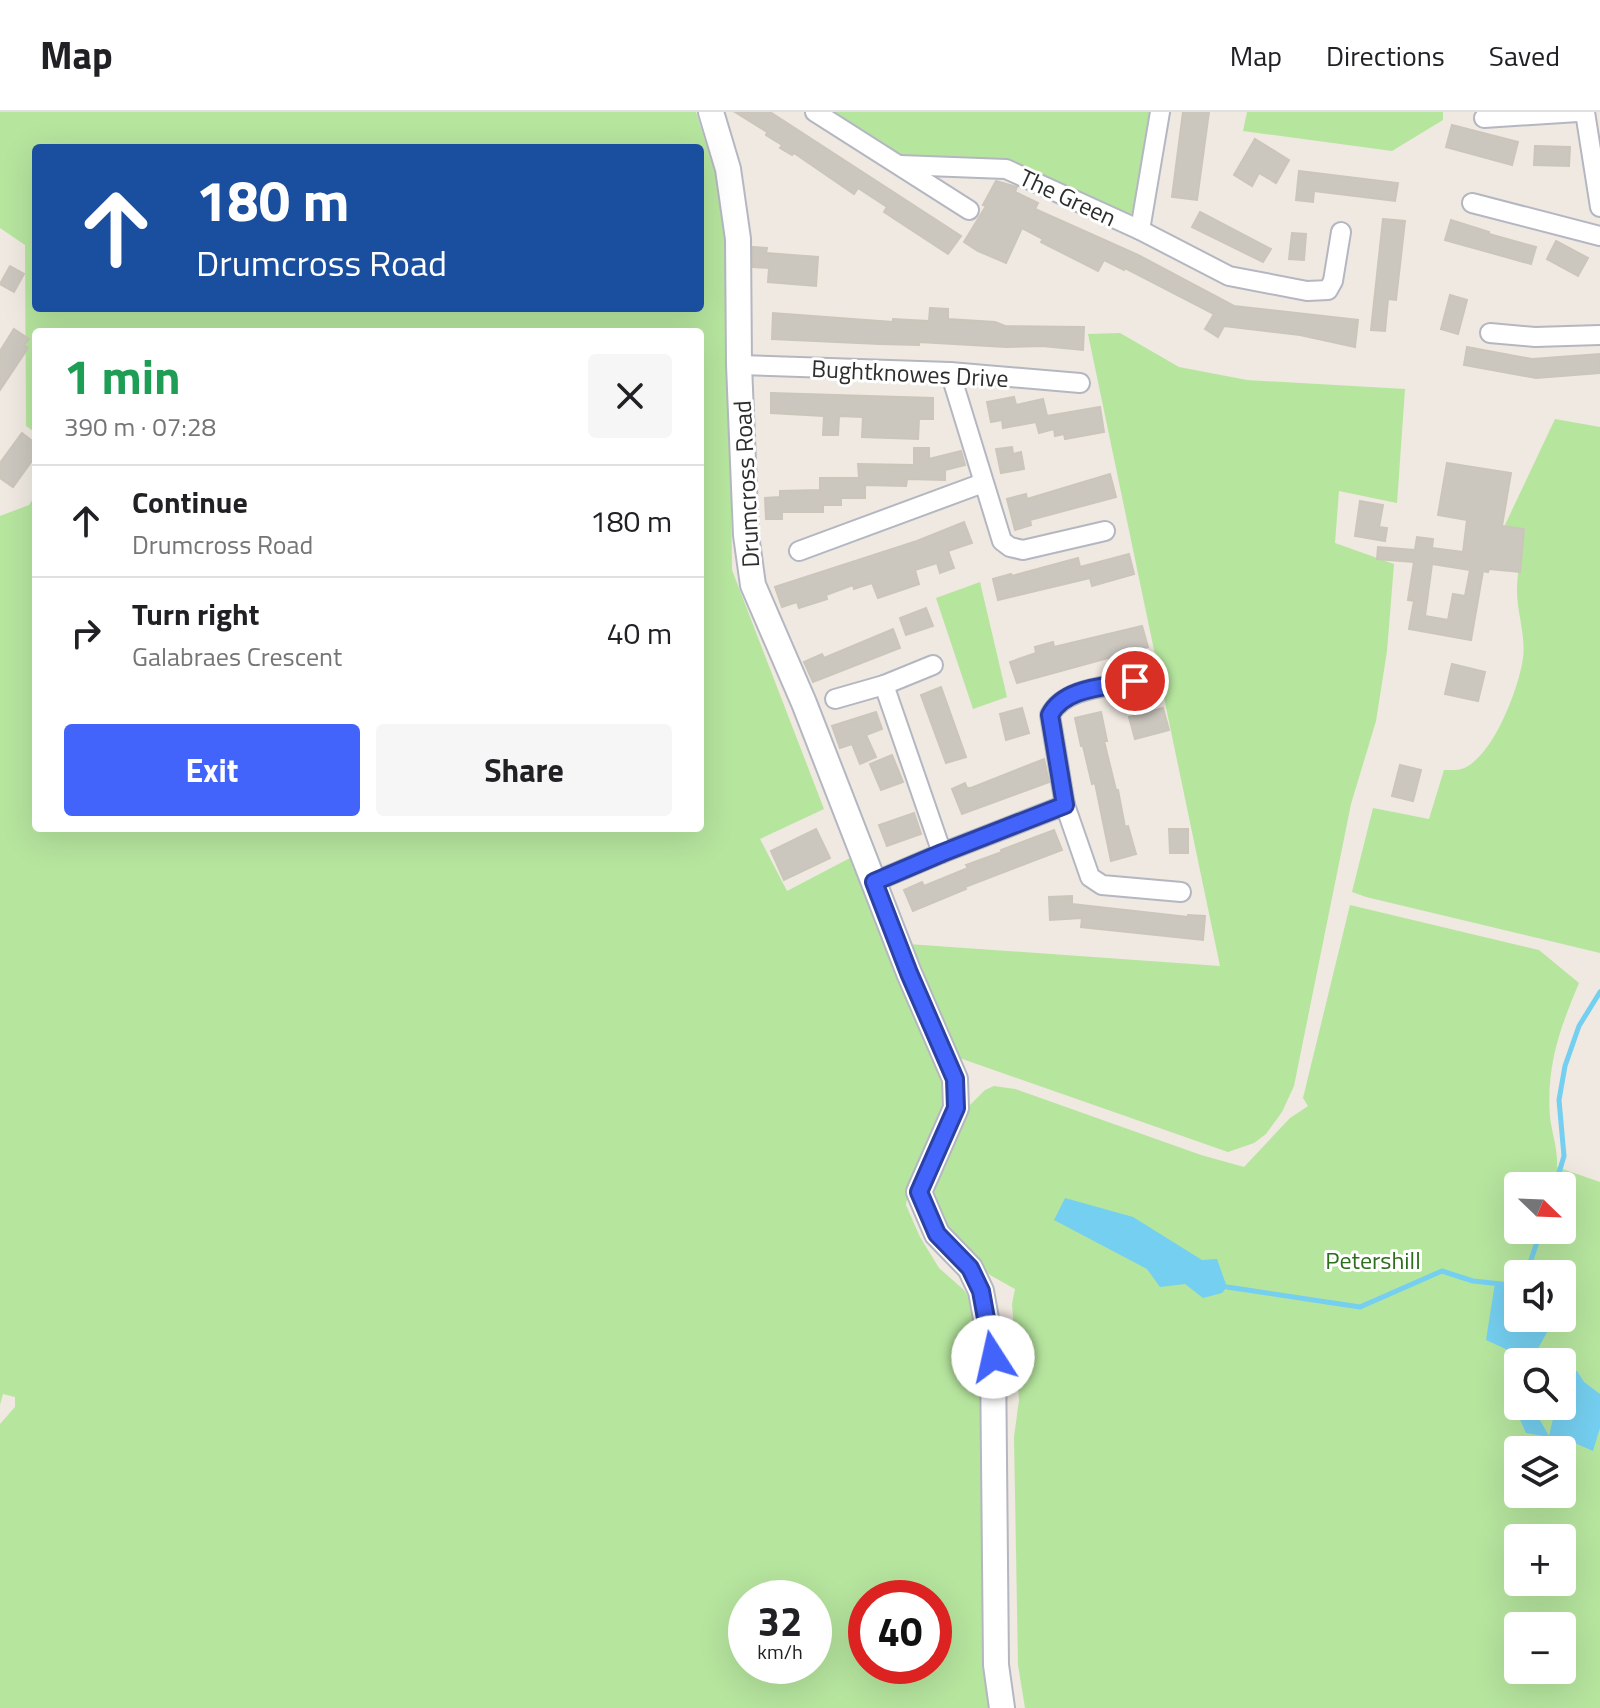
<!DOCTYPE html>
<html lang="en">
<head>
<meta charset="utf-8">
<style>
  :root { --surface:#fff; --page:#f6f6f6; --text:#202124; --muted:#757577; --line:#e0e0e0; --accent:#4264fb }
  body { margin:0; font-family:"Titillium Web",sans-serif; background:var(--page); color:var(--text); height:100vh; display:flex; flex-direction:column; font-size:30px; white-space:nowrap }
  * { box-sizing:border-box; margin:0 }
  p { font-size:26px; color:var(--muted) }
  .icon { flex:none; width:44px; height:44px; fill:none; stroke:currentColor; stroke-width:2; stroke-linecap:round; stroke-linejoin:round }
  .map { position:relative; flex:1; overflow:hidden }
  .drawer { position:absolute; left:32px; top:216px; width:672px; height:504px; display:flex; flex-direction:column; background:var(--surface); border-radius:8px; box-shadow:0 8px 32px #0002 }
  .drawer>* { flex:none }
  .top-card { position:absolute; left:32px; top:32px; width:672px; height:168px; border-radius:8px; box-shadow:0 8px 32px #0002; background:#1a4fa0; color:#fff; overflow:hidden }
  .needle { width:52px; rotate:113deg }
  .buttons { position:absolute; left:1504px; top:1060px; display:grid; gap:16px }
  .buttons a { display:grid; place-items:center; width:72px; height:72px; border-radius:8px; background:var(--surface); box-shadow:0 8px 32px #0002; font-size:40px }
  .speed { position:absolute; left:728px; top:1468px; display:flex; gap:16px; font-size:40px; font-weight:700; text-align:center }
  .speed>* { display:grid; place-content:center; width:104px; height:104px; border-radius:50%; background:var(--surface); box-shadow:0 8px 32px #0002; line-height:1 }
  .speed small { font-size:20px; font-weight:400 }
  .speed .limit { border:12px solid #d22; background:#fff; color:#111 }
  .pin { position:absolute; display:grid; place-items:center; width:68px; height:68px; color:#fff; margin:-34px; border:4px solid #fff; border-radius:50%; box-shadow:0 2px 8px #0007 }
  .me { position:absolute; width:88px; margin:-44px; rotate:350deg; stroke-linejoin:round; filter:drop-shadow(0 0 6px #0008) }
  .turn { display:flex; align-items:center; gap:28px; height:168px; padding:0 32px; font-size:36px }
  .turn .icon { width:104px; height:104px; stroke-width:2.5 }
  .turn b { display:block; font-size:56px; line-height:68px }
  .round { display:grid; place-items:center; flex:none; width:84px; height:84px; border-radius:8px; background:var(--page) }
  .overview { display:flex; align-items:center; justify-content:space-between; height:136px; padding:0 32px }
  h1 { font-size:48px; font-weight:700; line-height:60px; color:#1e9e55 }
  .button { display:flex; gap:16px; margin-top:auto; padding:16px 32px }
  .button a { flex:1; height:92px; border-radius:8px; background:var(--accent); color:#fff; font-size:32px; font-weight:700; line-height:92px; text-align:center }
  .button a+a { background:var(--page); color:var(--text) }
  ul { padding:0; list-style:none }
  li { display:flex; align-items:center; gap:24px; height:112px; padding:0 32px; border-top:2px solid var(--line) }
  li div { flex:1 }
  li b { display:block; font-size:30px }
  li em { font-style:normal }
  header { display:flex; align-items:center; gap:48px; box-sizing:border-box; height:112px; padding:0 40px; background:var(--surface); border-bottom:2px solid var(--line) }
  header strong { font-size:38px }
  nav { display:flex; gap:44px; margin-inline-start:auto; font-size:28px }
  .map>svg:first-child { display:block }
  .green { fill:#b6e59e; fill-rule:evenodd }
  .water { fill:#75cff0 }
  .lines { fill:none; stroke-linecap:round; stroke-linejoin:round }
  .stream { stroke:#75cff0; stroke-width:5 }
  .building { fill:#cbc7bf; stroke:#cbc5ba; stroke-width:2; fill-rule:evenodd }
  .minor-casing { stroke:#b4b7c1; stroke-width:22 }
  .tertiary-casing { stroke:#b4b7c1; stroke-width:28 }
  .minor { stroke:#fff; stroke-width:18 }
  .tertiary { stroke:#fff; stroke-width:24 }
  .route-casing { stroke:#2b41a3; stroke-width:20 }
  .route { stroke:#4264fb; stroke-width:14 }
  .labels { text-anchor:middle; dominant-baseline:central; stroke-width:6; stroke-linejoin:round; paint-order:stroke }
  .street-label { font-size:24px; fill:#2e2e2e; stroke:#fff }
  .park-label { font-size:24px; fill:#2c6e1b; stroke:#fff }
</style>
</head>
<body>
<header>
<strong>Map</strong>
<nav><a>Map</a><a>Directions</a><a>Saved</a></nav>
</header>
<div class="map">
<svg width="1600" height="1596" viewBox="0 0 1600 1596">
  <rect width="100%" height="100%" fill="#efe9e1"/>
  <!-- green -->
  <g class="green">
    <path d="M 0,0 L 696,0 L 728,101 L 732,458 L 824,697 L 760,727 L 787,779 L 850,746 L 941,952 L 946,993 L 909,1072 L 906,1093 L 920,1125 L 939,1156 L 964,1178 L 972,1190 L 981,1249 L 986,1556 L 990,1596 L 0,1596 L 0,1312 L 15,1295 L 15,1285 L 3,1282 L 0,1293 L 0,404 L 29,393 L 36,382 L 36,716 L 700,716 L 700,220 L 36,220 L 36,321 L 26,314 L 25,133 L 0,116 ZM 36,36 L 700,36 L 700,196 L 36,196 ZM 746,1486 L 814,1486 L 814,1554 L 746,1554 ZM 866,1486 L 934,1486 L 934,1554 L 866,1554 Z"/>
    <polygon points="830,0 1153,0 1136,100 1126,104 1010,49 925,47 892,40"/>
    <polygon points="1247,0 1443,0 1443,8 1392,39 1243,19"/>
    <polygon points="1120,221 1179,255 1247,268 1405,277 1397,391 1339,379 1335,431 1394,452 1387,539 1376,609 1351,692 1294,974 1282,1000 1266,1022 1254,1031 1228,1040 951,943 908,832 1220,854 1088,222"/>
    <path d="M 1555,307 L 1600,315 L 1600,841 L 1366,785 L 1352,780 L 1373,696 L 1429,707 L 1444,658 C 1453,658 1460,659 1468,654 C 1495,638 1519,576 1523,546 C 1526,523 1517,501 1517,479 C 1517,458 1522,437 1524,417 L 1504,415 Z"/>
    <polygon points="980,470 1007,585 973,597 936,486"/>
    <path d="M 1350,793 L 1539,838 L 1579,871 C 1560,916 1546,954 1550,1005 C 1552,1022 1558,1037 1557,1055 L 1600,1070 L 1600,1596 L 1025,1596 L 1018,1553 L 1014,1325 L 1019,1288 L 1012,1192 L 1015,1177 L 990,1163 L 955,1126 L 938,1104 L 933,1081 L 934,1058 L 965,998 L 985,978 L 994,974 L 1015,977 L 1201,1043 L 1244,1055 L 1290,1006 L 1308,994 L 1303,986 ZM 1518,1074 L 1562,1074 L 1562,1118 L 1518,1118 ZM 1518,1162 L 1562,1162 L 1562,1206 L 1518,1206 ZM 1518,1250 L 1562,1250 L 1562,1294 L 1518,1294 ZM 1518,1338 L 1562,1338 L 1562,1382 L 1518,1382 ZM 1518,1426 L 1562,1426 L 1562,1470 L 1518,1470 ZM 1518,1514 L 1562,1514 L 1562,1558 L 1518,1558 Z"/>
  </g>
  <!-- water -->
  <g class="water">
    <polygon points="1065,1086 1133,1105 1202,1148 1217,1147 1227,1175 1222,1181 1203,1186 1185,1172 1160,1175 1147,1157 1054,1108"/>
    <polygon points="1495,1171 1511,1173 1518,1182 1518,1206 1555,1206 1536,1240 1534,1250 1519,1250 1521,1244 1486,1228"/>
    <polygon points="1518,1254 1518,1294 1532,1294 1549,1324 1556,1294 1562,1294 1563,1260 1577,1259 1584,1270 1600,1282 1600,1316 1593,1339 1563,1326 1555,1332 1549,1325 1526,1321 1508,1281"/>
  </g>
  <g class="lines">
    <!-- stream -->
    <g class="stream">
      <polyline points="1555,1074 1564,1044 1559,988 1565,954 1579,914 1600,880"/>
      <polyline points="1227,1175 1360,1195 1442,1159 1473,1169 1511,1173 1515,1157 1530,1151 1541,1118"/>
    </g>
  </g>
  <!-- building -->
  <g class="building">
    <polygon points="735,0 770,0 961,124 948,142 884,100 887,95 858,76 854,82 794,41 792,43 780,36 782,33 766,23 767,20"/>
    <polygon points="1183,0 1209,0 1197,88 1172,85"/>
    <polygon points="1452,13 1518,30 1512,53 1446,35"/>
    <polygon points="1255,27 1289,48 1276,71 1259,61 1252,74 1234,63"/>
    <polygon points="1535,34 1570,35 1569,54 1534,53"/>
    <polygon points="1299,59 1398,71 1395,89 1314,79 1313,90 1296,88"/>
    <polygon points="996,69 1017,75 1015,80 1038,91 1035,97 1138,143 1234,194 1358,208 1355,235 1300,223 1224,214 1218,225 1205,217 1214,202 1125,156 1124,158 1104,148 1098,159 1041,130 1043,127 1022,116 1006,151 978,139 964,130 986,94 983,93"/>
    <polygon points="1200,100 1271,137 1263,150 1192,115"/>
    <polygon points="1383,107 1405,109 1396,188 1388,187 1385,219 1371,218"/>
    <polygon points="1451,108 1489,120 1489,122 1536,135 1531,152 1445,128"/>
    <polygon points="1292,121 1306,122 1304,148 1289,147"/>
    <polygon points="1556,129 1588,146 1578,164 1547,147"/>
    <polygon points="753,135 767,136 766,141 818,145 816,174 768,170 769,156 753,155"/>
    <polygon points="10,154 24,162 14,180 0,172"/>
    <polygon points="1450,183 1467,188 1458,222 1441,217"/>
    <polygon points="930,196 948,197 948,207 995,210 1005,214 1084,215 1083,238 1042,234 1006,235 919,230 919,233 880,232 772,227 773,201 893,210 893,207 929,209"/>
    <polygon points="14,217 29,227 24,233 28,236 0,278 0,239"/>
    <polygon points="1467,235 1532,247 1600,242 1600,261 1536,266 1464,253"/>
    <polygon points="771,281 933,286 933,307 919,307 918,327 862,325 863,305 839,304 838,323 823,323 824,304 771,301"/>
    <polygon points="1014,285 1016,293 1043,287 1047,304 1100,295 1104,320 1065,327 1064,322 1055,324 1054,317 1039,321 1036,310 1003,316 1002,308 991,310 987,290"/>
    <polygon points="22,321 36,332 36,343 13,375 0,366 0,351"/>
    <polygon points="1012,335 1013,342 1021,340 1024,357 1001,361 996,337"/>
    <polygon points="914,336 929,336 929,347 961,339 965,353 945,358 945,368 907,367 906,374 865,373 865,386 841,386 841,393 823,393 823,400 782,400 782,407 766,407 765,386 780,385 780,379 820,378 820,366 859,366 858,352 914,353"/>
    <path d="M 1447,351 L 1511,361 L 1502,414 L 1524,417 L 1520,460 L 1489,457 L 1488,460 L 1483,459 L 1471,528 L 1409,517 L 1414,489 L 1408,488 L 1414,450 L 1377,447 L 1378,435 L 1415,438 L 1417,425 L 1433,427 L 1432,436 L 1463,440 L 1467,408 L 1438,403 ZM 1432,452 L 1470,458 L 1465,484 L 1453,482 L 1448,508 L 1425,504 Z"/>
    <polygon points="1110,362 1116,385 1030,408 1031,413 1015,418 1007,387 1026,382 1027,387"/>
    <polygon points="1360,389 1383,393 1379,415 1387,416 1385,429 1355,424"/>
    <polygon points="964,410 972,431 948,439 954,456 940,461 937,451 915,458 919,472 878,486 872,471 854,477 853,473 826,483 827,487 799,496 797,490 782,495 775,475 917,429"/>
    <polygon points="1129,442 1134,462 1092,474 1090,466 998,488 993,467 1011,462 1012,464 1078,446 1080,455"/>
    <polygon points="926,496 933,514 906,523 900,506"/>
    <polygon points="1142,514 1148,535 1017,571 1010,550 1036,541 1035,535 1053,530 1054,535"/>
    <polygon points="893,517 900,536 813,570 804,550 822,542 824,546"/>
    <polygon points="1452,552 1485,560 1478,589 1445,582"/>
    <polygon points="941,575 966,645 946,651 921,583"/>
    <polygon points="1022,596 1029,621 1006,628 1000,602"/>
    <polygon points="1163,596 1169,618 1135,627 1129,605"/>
    <polygon points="876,600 882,617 866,623 876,645 860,652 852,632 840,636 832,614"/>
    <polygon points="1101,600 1107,629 1104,629 1116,678 1118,678 1125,715 1128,714 1136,742 1111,749 1095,671 1092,672 1083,634 1081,634 1075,606"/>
    <polygon points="892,643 903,670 881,678 870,652"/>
    <polygon points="1044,647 1049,670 962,702 952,677 965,671 967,676 971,676"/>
    <polygon points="1400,653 1421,658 1413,689 1392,684"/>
    <polygon points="914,701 921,722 887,734 879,713"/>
    <polygon points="816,717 830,746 784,768 771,739"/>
    <polygon points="1169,717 1188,717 1188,741 1170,741"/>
    <polygon points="1054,718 1062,738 965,775 966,777 913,799 904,778 922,770 924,774 968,756 966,753 1002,740 1001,738"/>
    <polygon points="1072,784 1072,792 1188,805 1188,803 1205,804 1203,828 1081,815 1082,806 1050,808 1049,785"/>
  </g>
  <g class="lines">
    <!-- minor casing -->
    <g class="minor-casing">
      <g id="minor">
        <polyline points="815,0 969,98"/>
        <polyline points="1585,0 1600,95"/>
        <polyline points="1484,6 1578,0"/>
        <polyline points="900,53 1006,57 1140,118 1229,164 1307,179 1328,178 1333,169 1341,120"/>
        <polyline points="1472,91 1600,124"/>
        <polyline points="1140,118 1160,0"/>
        <polyline points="1490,221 1535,225 1600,223"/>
        <polyline points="739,253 950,260 1080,271"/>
        <polyline points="950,260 1002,429 1010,435 1023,438 1105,419"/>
        <polyline points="799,439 983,371"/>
        <path d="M 1135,569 C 1107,575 1064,576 1050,603 L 1065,693 L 1090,765 L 1102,773 L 1181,780"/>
        <polyline points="884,573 942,741"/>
        <polyline points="835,587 884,573 933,553"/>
        <polyline points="874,770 942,741 1065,693"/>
      </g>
    </g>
    <!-- tertiary casing -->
    <g class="tertiary-casing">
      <polyline id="tertiary" points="711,0 728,57 738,127 739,253 746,423 753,473 804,591 909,861 955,967 956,996 919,1080 937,1122 970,1156 981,1179 993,1245 996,1553 1002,1596"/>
    </g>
    <!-- minor -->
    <use href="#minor" class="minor"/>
    <!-- tertiary -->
    <use href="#tertiary" class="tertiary"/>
  </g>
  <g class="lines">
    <!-- route casing -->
    <g class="route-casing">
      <path id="route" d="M 993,1245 L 981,1179 L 970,1156 L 937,1122 L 919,1080 L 956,996 L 955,967 L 909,861 L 874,770 L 942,741 L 1065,693 L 1050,603 C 1064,575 1107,575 1135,569"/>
    </g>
    <!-- route -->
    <use href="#route" class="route"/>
  </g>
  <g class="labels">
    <!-- street labels -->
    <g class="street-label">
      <text transform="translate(1068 85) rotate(25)">The Green</text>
      <text transform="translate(910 261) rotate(3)">Bughtknowes Drive</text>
      <text transform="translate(746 372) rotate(-93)">Drumcross Road</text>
    </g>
    <!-- park labels -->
    <g class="park-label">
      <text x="1373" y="1148">Petershill</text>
    </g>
  </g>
</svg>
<div class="buttons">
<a><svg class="needle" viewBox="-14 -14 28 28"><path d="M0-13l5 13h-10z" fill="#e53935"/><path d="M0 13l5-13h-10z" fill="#757577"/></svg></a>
<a><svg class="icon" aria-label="sound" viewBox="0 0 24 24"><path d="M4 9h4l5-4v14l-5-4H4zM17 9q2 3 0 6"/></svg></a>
<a><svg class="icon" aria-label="search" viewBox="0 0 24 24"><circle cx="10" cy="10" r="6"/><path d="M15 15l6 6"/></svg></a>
<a><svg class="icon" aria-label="layers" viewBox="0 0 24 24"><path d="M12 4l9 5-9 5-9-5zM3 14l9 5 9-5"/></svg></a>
<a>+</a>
<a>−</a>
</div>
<div class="speed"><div>32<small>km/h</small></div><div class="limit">40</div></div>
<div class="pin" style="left:1135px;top:569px;background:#d93025"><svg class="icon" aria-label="arrive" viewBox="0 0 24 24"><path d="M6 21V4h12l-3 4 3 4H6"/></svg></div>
<svg class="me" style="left:993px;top:1245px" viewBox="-20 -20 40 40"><circle r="19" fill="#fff"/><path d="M0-13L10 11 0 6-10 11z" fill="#4264fb"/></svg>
<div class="top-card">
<div class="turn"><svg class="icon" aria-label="ahead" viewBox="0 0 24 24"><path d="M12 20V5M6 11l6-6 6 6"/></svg><div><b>180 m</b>Drumcross Road</div></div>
</div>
<section class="drawer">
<div class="overview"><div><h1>1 min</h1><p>390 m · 07:28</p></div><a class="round"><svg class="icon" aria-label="close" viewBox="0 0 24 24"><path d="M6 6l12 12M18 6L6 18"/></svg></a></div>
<ul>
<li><svg class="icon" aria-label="ahead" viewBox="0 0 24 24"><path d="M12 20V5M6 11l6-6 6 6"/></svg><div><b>Continue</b><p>Drumcross Road</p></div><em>180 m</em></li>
<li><svg class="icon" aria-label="right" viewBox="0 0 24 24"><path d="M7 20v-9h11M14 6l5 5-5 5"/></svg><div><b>Turn right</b><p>Galabraes Crescent</p></div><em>40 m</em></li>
</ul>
<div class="button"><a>Exit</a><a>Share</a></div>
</section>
</div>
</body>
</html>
